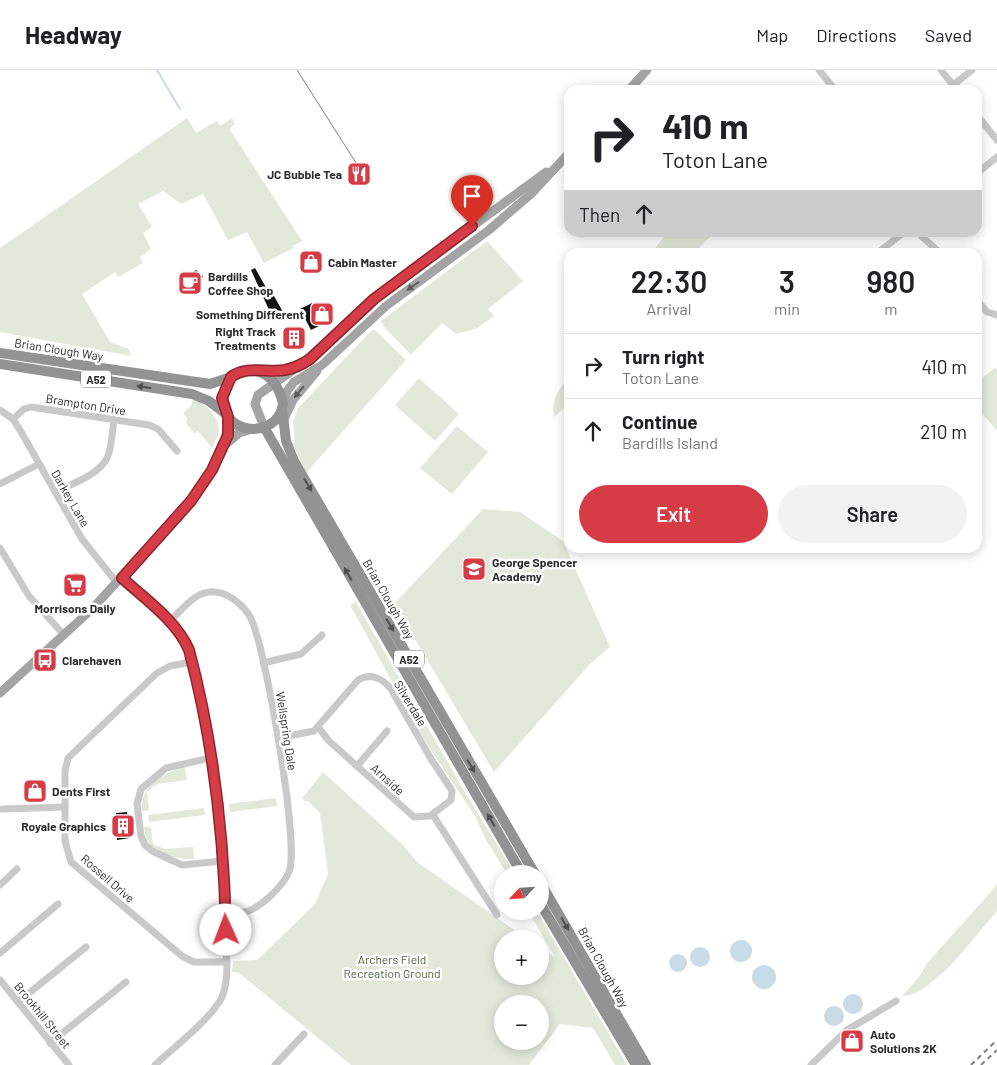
<!DOCTYPE html>
<html lang="en">
<head>
<meta charset="utf-8">
<style>
  :root { --surface:#fff; --page:#f2f2f2; --text:#202124; --muted:#757577; --line:#e0e0e0; --accent:#d53c46 }
  body { margin:0; font-family:Barlow,sans-serif; background:var(--page); color:var(--text); height:100vh; display:flex; flex-direction:column; font-size:19px; white-space:nowrap }
  * { box-sizing:border-box; margin:0 }
  p { font-size:16px; color:var(--muted) }
  .icon { flex:none; width:28px; height:28px; fill:none; stroke:currentColor; stroke-width:2; stroke-linecap:round; stroke-linejoin:round }
  .map { position:relative; flex:1; overflow:hidden }
  .details { position:absolute; left:564px; top:178px; width:418px; height:305px; display:flex; flex-direction:column; background:var(--surface); border-radius:15px; box-shadow:0 2px 12px #0003 }
  .details>* { flex:none }
  .hud { position:absolute; left:564px; top:15px; width:418px; height:152px; border-radius:15px; box-shadow:0 2px 12px #0003; background:#fff; color:var(--text); overflow:hidden }
  .needle { width:32px; rotate:245deg }
  .fabs { position:absolute; left:494px; top:795px; display:grid; gap:10px }
  .fabs a { display:grid; place-items:center; width:55px; height:55px; border-radius:50%; background:var(--surface); box-shadow:0 2px 12px #0003; font-size:25px }
  .pin { position:absolute; display:grid; place-items:center; width:42px; height:42px; color:#fff; margin:-51px -21px; border-radius:50% 50% 50% 0; rotate:-45deg; box-shadow:0 0 5px #0007 }
  .pin .icon { rotate:45deg }
  .me { position:absolute; width:55px; margin:-28px; rotate:358deg; stroke-linejoin:round; filter:drop-shadow(0 0 4px #0008) }
  .turn { display:flex; align-items:center; gap:18px; height:105px; padding:0 15px; font-size:22px }
  .turn .icon { width:65px; height:65px; stroke-width:2.5 }
  .turn b { display:block; font-size:35px; line-height:42px }
  .then { display:flex; align-items:center; height:48px; padding:0 15px; background:#0003; gap:10px; font-size:19px }
  .eta { display:flex; justify-content:space-evenly; align-items:center; height:85px; text-align:center }
  .eta b { font-size:30px; font-weight:600; line-height:35px }
  .cta { display:flex; gap:10px; margin-top:auto; padding:10px 15px }
  .cta a { flex:1; height:58px; border-radius:30px; background:var(--accent); color:#fff; font-size:20px; font-weight:600; line-height:58px; text-align:center }
  .cta a+a { background:var(--page); color:var(--text) }
  ul { padding:0; list-style:none }
  li { display:flex; align-items:center; gap:15px; height:65px; padding:0 15px; border-top:1px solid var(--line) }
  li div { flex:1 }
  li b { display:block; font-size:19px }
  li em { font-style:normal }
  header { display:flex; align-items:center; gap:30px; box-sizing:border-box; height:70px; padding:0 25px; background:var(--surface); border-bottom:1px solid var(--line) }
  header strong { font-size:24px }
  nav { display:flex; gap:28px; margin-inline-start:auto; font-size:18px }
  .map>svg:first-child { display:block }
  .green { fill:#e2e9da; fill-rule:evenodd }
  .water { fill:#c8dbe7 }
  .lines { fill:none; stroke-linecap:round; stroke-linejoin:round }
  .stream { stroke:#c8dbe7; stroke-width:2 }
  .building { fill:#131313 }
  .minor { stroke:#c9c9c9; stroke-width:7 }
  .major { stroke:#a4a4a4; stroke-width:9 }
  .highway { stroke:#939393; stroke-width:10 }
  .tram { stroke:#818181; stroke-width:1 }
  .rail { stroke:#818181; stroke-width:2; stroke-dasharray:5 4; stroke-linecap:butt }
  .oneway { fill:#5c5c5c }
  .oneway2 { fill:#505050 }
  .route-casing { stroke:#8a272e; stroke-width:12 }
  .route { stroke:#d53c46; stroke-width:9 }
  .labels { text-anchor:middle; dominant-baseline:central; stroke-width:5; stroke-linejoin:round; paint-order:stroke }
  .shield { fill:#fff; stroke:#6b6b6b; stroke-width:1 }
  .shield-label { font-size:11px; font-weight:bold; fill:#2c2c2c }
  .poi-label { font-size:12px; font-weight:bold; fill:#2c2c2c; stroke:#fff; text-anchor:start }
  .street-label { font-size:12px; fill:#2c2c2c; stroke:#fff }
  .park-label { font-size:12px; fill:#4f633e; stroke:#fff }
</style>
</head>
<body>
<header>
<strong>Headway</strong>
<nav><a>Map</a><a>Directions</a><a>Saved</a></nav>
</header>
<div class="map">
<svg width="997" height="995" viewBox="0 0 997 995">
  <rect width="100%" height="100%" fill="#fff"/>
  <!-- green -->
  <g class="green">
    <polygon points="187,48 196,63 217,51 220,56 232,48 235,54 231,57 230,60 302,171 293,176 294,178 264,193 247,162 228,170 203,124 181,134 163,121 138,134 152,157 143,163 151,179 140,187 143,193 118,207 115,202 82,224 110,272 129,279 131,286 0,262 0,178"/>
    <polygon points="668,162 714,162 714,163 695,182 652,182"/>
    <polygon points="487,171 523,211 488,239 494,246 478,258 456,264 442,253 411,285 385,258 381,251"/>
    <polygon points="372,260 375,260 406,290 306,403 292,373 295,372 293,353 298,338"/>
    <polygon points="995,298 997,300 997,360 976,337 976,313"/>
    <path d="M 569,300 L 569,334 L 554,347 C 550,321 564,321 569,300 Z"/>
    <polygon points="419,308 459,344 435,371 395,335"/>
    <path d="M 193,329 C 202,331 219,346 219,360 C 219,366 214,373 212,378 L 198,361 L 195,364 L 186,353 L 187,348 L 183,343 L 191,336 Z"/>
    <polygon points="457,356 488,382 452,424 420,398"/>
    <polygon points="483,439 520,442 563,471 610,577 590,594 494,702 394,534"/>
    <polygon points="356,532 463,719 515,804 507,804 486,770 475,746 423,668 350,535"/>
    <path d="M 185,697 L 187,710 L 157,714 L 147,722 L 149,740 L 142,741 C 140,716 163,702 185,697 Z"/>
    <path d="M 323,702 L 404,776 L 417,792 L 527,869 L 502,869 L 502,906 L 540,906 L 540,878 L 555,887 L 528,841 L 537,841 L 627,995 L 615,995 L 593,958 L 560,954 L 529,995 L 351,995 L 238,902 L 232,902 L 233,891 L 257,890 L 315,834 L 328,804 L 320,743 L 308,731 L 304,731 L 303,727 ZM 502,934 L 540,934 L 540,971 L 502,971 Z"/>
    <polygon points="276,728 277,736 230,742 229,734"/>
    <polygon points="204,738 205,745 149,752 148,745"/>
    <path d="M 144,757 L 151,757 L 153,774 L 165,779 L 193,777 L 194,789 C 181,790 157,785 149,773 C 145,769 145,763 144,757 Z"/>
    <path d="M 997,815 L 997,841 C 977,863 932,927 902,926 L 919,907 L 928,892 Z"/>
  </g>
  <!-- water -->
  <g class="water">
    <circle cx="741" cy="881" r="11"/>
    <circle cx="700" cy="887" r="10"/>
    <circle cx="678" cy="893" r="9"/>
    <circle cx="764" cy="907" r="12"/>
    <circle cx="853" cy="934" r="10"/>
    <circle cx="834" cy="946" r="10"/>
  </g>
  <g class="lines">
    <!-- stream -->
    <polyline class="stream" points="157,0 180,39"/>
  </g>
  <!-- building -->
  <g class="building">
    <polygon points="255,198 268,221 270,219 287,249 282,251 276,239 270,242 251,200"/>
    <polygon points="196,200 203,207 188,217 183,209"/>
    <polygon points="312,233 316,241 321,238 326,248 321,250 323,254 311,260 300,239"/>
    <polygon points="74,503 81,504 79,526 68,525 70,507"/>
    <polygon points="127,742 130,768 117,770 116,743"/>
  </g>
  <g class="lines">
    <!-- minor -->
    <g class="minor">
      <polyline points="819,0 835,20"/>
      <polyline points="941,0 957,20"/>
      <polyline points="953,15 972,0"/>
      <polyline points="976,44 997,70"/>
      <polyline points="976,104 997,87"/>
      <polyline points="917,162 939,182"/>
      <polyline points="879,182 904,162"/>
      <polyline points="976,229 987,242 997,245"/>
      <polyline points="0,340 13,349 20,360 82,469 117,513"/>
      <polyline points="13,349 24,339 31,337 149,355 158,359 177,381"/>
      <polyline points="0,414 39,394"/>
      <path d="M 55,422 C 71,414 99,405 107,388 C 112,378 112,362 114,350"/>
      <polyline points="0,478 29,526 64,565"/>
      <path d="M 122,508 L 178,561 L 189,580 L 210,688 L 218,747 L 227,896 C 227,906 226,917 222,927 C 212,948 173,978 155,995"/>
      <path d="M 169,552 C 182,540 195,520 215,522 C 230,523 247,538 252,551 C 266,582 300,776 289,802 C 283,816 262,836 248,841 C 241,844 233,844 226,844"/>
      <polyline points="192,592 170,596 157,603 68,688 65,701 65,771 71,792 182,886 194,892 227,892"/>
      <polyline points="263,593 301,584 322,565"/>
      <path d="M 278,668 L 314,661 L 358,610 C 371,602 383,609 391,619 L 431,689 L 449,716 L 452,721 L 451,730 L 430,746 L 414,747 L 329,671 L 318,657"/>
      <polyline points="210,688 166,698 141,719 137,734 141,766 145,775 152,781 182,795 222,791"/>
      <polyline points="357,696 387,661"/>
      <polyline points="2,739 65,737"/>
      <polyline points="433,745 497,845"/>
      <polyline points="0,815 17,799"/>
      <polyline points="0,883 58,834"/>
      <polyline points="0,910 69,995"/>
      <polyline points="18,932 86,877"/>
      <polyline points="50,973 126,912"/>
      <polyline points="275,995 304,964"/>
      <polyline points="811,995 847,960 896,931"/>
    </g>
    <!-- major -->
    <g class="major">
      <polyline points="629,20 647,0"/>
      <path d="M 259,301 C 279,300 294,300 311,289 L 374,229 L 546,102"/>
      <polyline points="283,334 287,321 294,312 322,295 386,236 489,160 532,123 569,83"/>
      <polyline points="284,349 293,330 317,301"/>
      <polyline points="264,357 255,334 258,325 293,300"/>
      <polyline points="225,375 239,363 252,359"/>
      <polyline points="0,623 92,539 191,431 212,400 225,375 228,347"/>
    </g>
    <!-- highway -->
    <g class="highway">
      <polyline points="0,283 210,314 231,307"/>
      <polyline points="0,294 192,324 209,331 226,344"/>
      <path d="M 250,300 C 270,302 279,315 283,334 C 277,376 200,363 231,307 Z"/>
      <polyline points="282,338 286,371 294,391 535,804"/>
      <polyline points="264,357 522,804"/>
      <polyline points="540,812 646,995"/>
      <polyline points="540,833 636,995"/>
    </g>
    <!-- tram -->
    <polyline class="tram" points="297,0 365,107"/>
    <!-- rail -->
    <g class="rail">
      <polyline points="971,995 997,970"/>
      <polyline points="981,995 997,980"/>
    </g>
  </g>
  <!-- one-way arrows -->
  <defs><path id="oneway-solid" d="M-6-.8H1V-3.2L6.5 0L1 3.2V.8H-6Z" transform="scale(1.25)"/></defs>
  <g class="oneway">
    <use href="#oneway-solid" transform="translate(413 216) rotate(145)"/>
    <use href="#oneway-solid" transform="translate(299 322) rotate(130)"/>
  </g>
  <g class="oneway2">
    <use href="#oneway-solid" transform="translate(144 317) rotate(-171)"/>
    <use href="#oneway-solid" transform="translate(308 415) rotate(59)"/>
    <use href="#oneway-solid" transform="translate(348 504) rotate(-120)"/>
    <use href="#oneway-solid" transform="translate(390 555) rotate(60)"/>
    <use href="#oneway-solid" transform="translate(471 696) rotate(59)"/>
    <use href="#oneway-solid" transform="translate(491 750) rotate(-120)"/>
    <use href="#oneway-solid" transform="translate(565 854) rotate(60)"/>
  </g>
  <g class="lines">
    <!-- route casing -->
    <g class="route-casing">
      <path id="route" d="M 226,860 C 224,767 213,670 189,580 C 177,551 145,529 122,508 L 191,431 L 212,400 L 228,365 L 228,347 L 222,328 L 231,307 C 246,295 267,303 285,300 C 295,298 303,294 310,289 L 374,229 L 472,156"/>
    </g>
    <!-- route -->
    <use href="#route" class="route"/>
  </g>
  <!-- icons -->
  <defs>
    <g id="restaurant-square" transform="scale(1.25)"><rect x="-9" y="-9" width="18" height="18" rx="4" fill="#d53c46" stroke="#fff"/><path d="M-5-6h1v4h1v-4h1v4h1v-4h1v5L-1.5 .5V6h-2V.5L-5-1ZM5-6V6H3V1.5H1.5Q1.5-4 5-6Z" fill="#fff"/></g>
    <g id="shop-square" transform="scale(1.25)"><rect x="-9" y="-9" width="18" height="18" rx="4" fill="#d53c46" stroke="#fff"/><path d="M-5-2.5h2.3a2.7 3.5 0 0 1 5.4 0H5L5.5 6h-11ZM-1.5-2.5h3a1.5 2.3 0 0 0-3 0Z" fill="#fff"/></g>
    <g id="cafe-square" transform="scale(1.25)"><rect x="-9" y="-9" width="18" height="18" rx="4" fill="#d53c46" stroke="#fff"/><path d="M-5.5-4.5H6V0H3Q3 3.5 0 3.5H-2.5Q-5.5 3.5-5.5 0ZM3-3.2v2h1.7v-2ZM-6 4.5H4V6H-6Z" fill="#fff"/></g>
    <g id="building-square" transform="scale(1.25)"><rect x="-9" y="-9" width="18" height="18" rx="4" fill="#d53c46" stroke="#fff"/><path d="M-4-6H4V6H1V3H-1V6H-4ZM-2.5-4.3h1.7v1.8h-1.7ZM.8-4.3h1.7v1.8H.8ZM-2.5-1h1.7V.8h-1.7ZM.8-1h1.7V.8H.8Z" fill="#fff"/></g>
    <g id="school-square" transform="scale(1.25)"><rect x="-9" y="-9" width="18" height="18" rx="4" fill="#d53c46" stroke="#fff"/><path d="M0-5L7-2L0 1L-7-2ZM-4 1L0 2.5L4 1V4Q0 6-4 4Z" fill="#fff"/></g>
    <g id="supermarket-square" transform="scale(1.25)"><rect x="-9" y="-9" width="18" height="18" rx="4" fill="#d53c46" stroke="#fff"/><path d="M-6-5.5h2.5l.6 2H6L4.5 2H-2.5L-4.4-4H-6ZM-1.5 3.2a1.3 1.3 0 1 0 .1 0ZM3 3.2a1.3 1.3 0 1 0 .1 0Z" fill="#fff"/></g>
    <g id="bus-square" transform="scale(1.25)"><rect x="-9" y="-9" width="18" height="18" rx="4" fill="#d53c46" stroke="#fff"/><path d="M-5-6H5V4H4V6H2V4H-2V6H-4V4H-5ZM-3.5-4V0h7V-4ZM-3.5 1.2v1.5H-2V1.2ZM2 1.2v1.5H3.5V1.2Z" fill="#fff"/></g>
  </defs>
  <g fill-rule="evenodd">
    <use href="#restaurant-square" x="359" y="104"/>
    <use href="#shop-square" x="311" y="192"/>
    <use href="#cafe-square" x="190" y="213"/>
    <use href="#shop-square" x="322" y="244"/>
    <use href="#building-square" x="294" y="268"/>
    <use href="#school-square" x="474" y="499"/>
    <use href="#supermarket-square" x="75" y="515"/>
    <use href="#bus-square" x="45" y="590"/>
    <use href="#shop-square" x="35" y="721"/>
    <use href="#building-square" x="123" y="756"/>
    <use href="#shop-square" x="852" y="971"/>
  </g>
  <g class="labels">
    <!-- shield labels -->
    <g class="shield">
      <rect x="81" y="300.5" width="30" height="17" rx="4"/>
      <rect x="394" y="580.5" width="30" height="17" rx="4"/>
    </g>
    <g class="shield-label">
      <text x="96" y="309">A52</text>
      <text x="409" y="589">A52</text>
    </g>
    <!-- poi labels -->
    <g class="poi-label">
      <text x="342" y="104" text-anchor="end">JC Bubble Tea</text>
      <text x="328" y="192">Cabin Master</text>
      <text x="208" y="206">Bardills<tspan x="208" dy="14">Coffee Shop</tspan></text>
      <text x="304" y="244" text-anchor="end">Something Different</text>
      <text x="276" y="261" text-anchor="end">Right Track<tspan x="276" dy="14">Treatments</tspan></text>
      <text x="492" y="492">George Spencer<tspan x="492" dy="14">Academy</tspan></text>
      <text x="75" y="538" text-anchor="middle">Morrisons Daily</text>
      <text x="62" y="590">Clarehaven</text>
      <text x="52" y="721">Dents First</text>
      <text x="106" y="756" text-anchor="end">Royale Graphics</text>
      <text x="870" y="964">Auto<tspan x="870" dy="14">Solutions 2K</tspan></text>
    </g>
    <!-- street labels -->
    <g class="street-label">
      <text transform="translate(59 279) rotate(9)">Brian Clough Way</text>
      <text transform="translate(86 334) rotate(9)">Brampton Drive</text>
      <text transform="translate(71 428) rotate(60)">Darkey Lane</text>
      <text transform="translate(389 529) rotate(60)">Brian Clough Way</text>
      <text transform="translate(411 633) rotate(59)">Silverdale</text>
      <text transform="translate(287 661) rotate(81)">Wellspring Dale</text>
      <text transform="translate(388 709) rotate(42)">Arnside</text>
      <text transform="translate(108 808) rotate(41)">Rossell Drive</text>
      <text transform="translate(604 897) rotate(61)">Brian Clough Way</text>
      <text transform="translate(43 945) rotate(51)">Brookhill Street</text>
    </g>
    <!-- park labels -->
    <g class="park-label">
      <text x="392" y="889">Archers Field<tspan x="392" dy="14">Recreation Ground</tspan></text>
    </g>
  </g>
</svg>
<div class="fabs">
<a><svg class="needle" viewBox="-14 -14 28 28"><path d="M0-13l5 13h-10z" fill="#e53935"/><path d="M0 13l5-13h-10z" fill="#757577"/></svg></a>
<a>+</a>
<a>−</a>
</div>
<div class="pin" style="left:472px;top:156px;background:#d93025"><svg class="icon" aria-label="arrive" viewBox="0 0 24 24"><path d="M6 21V4h12l-3 4 3 4H6"/></svg></div>
<svg class="me" style="left:226px;top:860px" viewBox="-20 -20 40 40"><circle r="19" fill="#fff"/><path d="M0-13L10 11 0 6-10 11z" fill="#d53c46"/></svg>
<div class="hud">
<div class="turn"><svg class="icon" aria-label="right" viewBox="0 0 24 24"><path d="M7 20v-9h11M14 6l5 5-5 5"/></svg><div><b>410 m</b>Toton Lane</div></div>
<div class="then">Then<svg class="icon" aria-label="ahead" viewBox="0 0 24 24"><path d="M12 20V5M6 11l6-6 6 6"/></svg></div>
</div>
<section class="details">
<div class="eta">
<div><b>22:30</b><p>Arrival</p></div>
<div><b>3</b><p>min</p></div>
<div><b>980</b><p>m</p></div>
</div>
<ul>
<li><svg class="icon" aria-label="right" viewBox="0 0 24 24"><path d="M7 20v-9h11M14 6l5 5-5 5"/></svg><div><b>Turn right</b><p>Toton Lane</p></div><em>410 m</em></li>
<li><svg class="icon" aria-label="ahead" viewBox="0 0 24 24"><path d="M12 20V5M6 11l6-6 6 6"/></svg><div><b>Continue</b><p>Bardills Island</p></div><em>210 m</em></li>
</ul>
<div class="cta"><a>Exit</a><a>Share</a></div>
</section>
</div>
</body>
</html>
